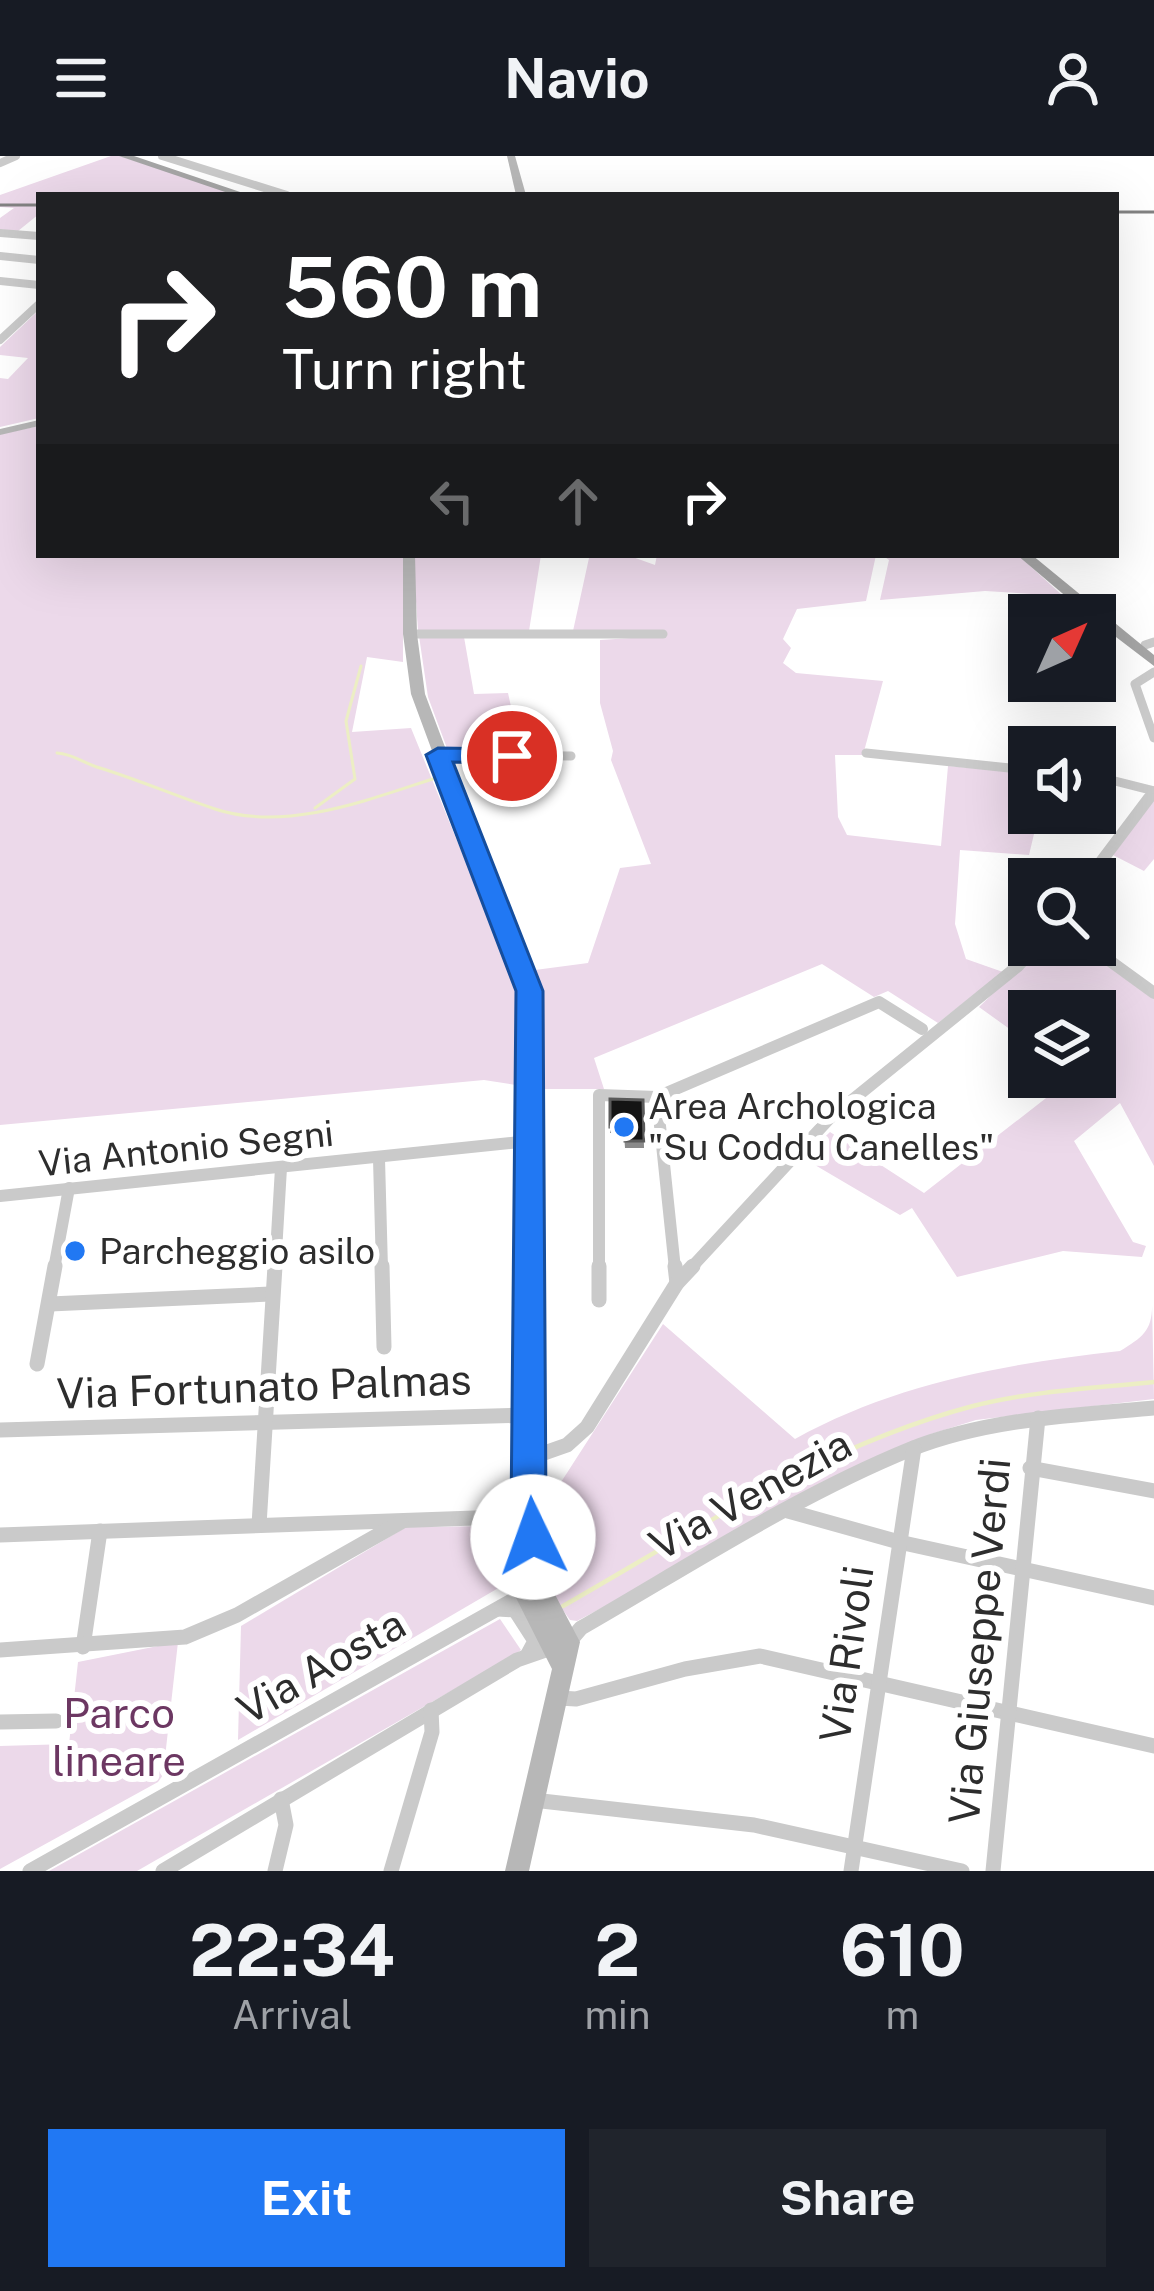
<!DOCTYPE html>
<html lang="en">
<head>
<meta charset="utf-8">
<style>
  :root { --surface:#171b24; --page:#20242c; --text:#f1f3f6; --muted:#9ea1a6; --accent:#2178f3 }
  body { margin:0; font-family:"Public Sans",sans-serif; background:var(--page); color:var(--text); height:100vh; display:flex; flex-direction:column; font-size:45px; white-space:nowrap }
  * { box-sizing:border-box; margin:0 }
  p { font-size:39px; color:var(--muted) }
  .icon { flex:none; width:66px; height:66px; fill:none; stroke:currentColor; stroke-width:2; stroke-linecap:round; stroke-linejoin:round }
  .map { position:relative; height:1715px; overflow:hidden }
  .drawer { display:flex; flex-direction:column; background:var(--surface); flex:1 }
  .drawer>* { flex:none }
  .guide { position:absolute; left:36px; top:36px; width:1083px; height:366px; border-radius:0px; box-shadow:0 12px 48px #0002; background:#202124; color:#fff; overflow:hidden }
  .needle { width:78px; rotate:45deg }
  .controls { position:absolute; left:1008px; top:438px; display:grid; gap:24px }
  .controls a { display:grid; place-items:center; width:108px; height:108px; border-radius:0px; background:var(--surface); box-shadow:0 12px 48px #0002; font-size:60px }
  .pin { position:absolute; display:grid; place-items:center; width:102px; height:102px; color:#fff; margin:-51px; border:6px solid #fff; border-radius:50%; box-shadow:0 3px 12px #0007 }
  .me { position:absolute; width:132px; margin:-66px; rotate:357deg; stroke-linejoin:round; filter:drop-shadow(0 0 9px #0008) }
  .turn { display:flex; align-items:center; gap:42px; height:252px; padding:0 48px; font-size:54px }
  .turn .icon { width:156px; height:156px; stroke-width:2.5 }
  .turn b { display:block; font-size:84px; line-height:102px }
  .lanes { display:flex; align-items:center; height:114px; padding:0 48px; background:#0003; justify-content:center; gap:60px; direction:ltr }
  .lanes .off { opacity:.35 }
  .eta { display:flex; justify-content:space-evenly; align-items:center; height:204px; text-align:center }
  .eta b { font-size:72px; font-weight:700; line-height:84px }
  .primary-button { display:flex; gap:24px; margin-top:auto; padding:24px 48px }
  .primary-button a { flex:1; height:138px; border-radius:0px; background:var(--accent); color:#fff; font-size:48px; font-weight:700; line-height:138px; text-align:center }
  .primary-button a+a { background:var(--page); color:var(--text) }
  header { display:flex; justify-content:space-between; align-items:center; height:156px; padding:0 48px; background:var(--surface); font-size:54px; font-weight:700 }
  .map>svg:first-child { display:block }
  .green { fill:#ecd9ea }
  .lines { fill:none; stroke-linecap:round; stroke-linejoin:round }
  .stream-far1 { stroke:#eceec4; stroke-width:3 }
  .stream { stroke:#eceec4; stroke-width:4.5 }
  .street-far3 { stroke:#cacaca; stroke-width:8 }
  .street-far2 { stroke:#cacaca; stroke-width:9 }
  .street-far1 { stroke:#cacaca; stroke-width:12 }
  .street { stroke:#cacaca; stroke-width:15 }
  .secondary { fill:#b7b7b7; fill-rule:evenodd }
  .primary { fill:#a5a5a5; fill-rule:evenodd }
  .tram { stroke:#828282; stroke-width:3 }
  .wall { fill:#8a8a8a }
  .building { fill:#141414; stroke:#5a5a5a; stroke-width:3 }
  .route { fill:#2178f3; stroke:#154e9e; stroke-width:3 }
  .poi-dot { fill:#2178f3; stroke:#fff; stroke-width:4.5 }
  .labels { text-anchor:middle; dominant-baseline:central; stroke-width:12; stroke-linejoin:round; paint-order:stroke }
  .poi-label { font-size:36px; fill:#2d2d2d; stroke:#fff; text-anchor:start }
  .street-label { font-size:36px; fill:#2d2d2d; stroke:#fff }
  .near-street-label { font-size:42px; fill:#2d2d2d; stroke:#fff }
  .near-park-label { font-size:42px; fill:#6c3762; stroke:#fff }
</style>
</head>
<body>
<header><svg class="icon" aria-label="menu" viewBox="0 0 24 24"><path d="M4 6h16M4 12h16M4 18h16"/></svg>Navio<svg class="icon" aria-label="person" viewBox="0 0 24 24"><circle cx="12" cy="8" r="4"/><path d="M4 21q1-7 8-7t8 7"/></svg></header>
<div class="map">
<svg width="1154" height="1715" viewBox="0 0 1154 1715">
  <rect width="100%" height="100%" fill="#fff"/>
  <!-- green -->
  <g class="green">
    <polygon points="111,0 120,0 239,39 39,39 39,58 18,75 0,74 0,62 14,52 0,51 0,39"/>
    <polygon points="39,154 39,262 0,271 0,222 8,223 28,202 0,199 0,191"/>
    <polygon points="39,270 39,399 403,399 403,506 367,501 352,576 411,572 511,817 518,845 522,930 484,924 0,969 0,278"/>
    <polygon points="413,399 541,399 529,475 418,475"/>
    <polygon points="574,399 627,399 655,409 657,399 876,399 866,445 797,453 783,483 791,492 783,507 796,517 883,525 863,599 835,599 838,661 847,679 941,690 948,610 1029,617 1029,657 1039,657 1029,699 960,694 955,768 966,803 1003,816 938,867 888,835 874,841 822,808 594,902 604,933 541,933 540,851 535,814 588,807 620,712 651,708 611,604 613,595 600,547 600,484 662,480 573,475 589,402"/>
    <polygon points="882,399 1018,399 1063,440 985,435 880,444 889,404"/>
    <polygon points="419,480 464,481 474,538 508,537 521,596 448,595 428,541"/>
    <polygon points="1154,643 1154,703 1144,715 1113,699"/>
    <polygon points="1043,789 1083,789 1154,841 1154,1010 1120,947 1074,985 1133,1086 1146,1090 1142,1101 1063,1095 957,1121 912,1052 900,1059 803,1002 830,976 924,1037 1073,921 1095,921 1095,855 1029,855 1029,887 979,851"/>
    <path d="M 1152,1146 L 1154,1243 L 976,1264 L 931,1278 L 577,1465 L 570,1464 L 547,1432 L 553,1414 L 545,1375 L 554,1337 L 663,1168 L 795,1283 C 896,1227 1006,1208 1120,1195 C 1143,1181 1153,1174 1152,1146 Z"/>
    <polygon points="508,1370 507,1427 238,1584 241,1470 406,1371"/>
    <polygon points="500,1463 521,1494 514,1499 137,1715 49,1715"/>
    <polygon points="178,1486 163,1619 158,1626 0,1713 0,1590 69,1588 78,1506"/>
  </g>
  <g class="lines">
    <!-- stream-far1 -->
    <g class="stream-far1">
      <path d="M 57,597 C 74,598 85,608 100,612 C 139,624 176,640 215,653 C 288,677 372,642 442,620"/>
      <polyline points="315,652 355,623 346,565 361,510"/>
    </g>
    <!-- stream -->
    <path class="stream" d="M 563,1450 C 694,1375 825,1289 973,1250 C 1032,1235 1094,1232 1154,1226"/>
    <!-- street-far3 -->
    <g class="street-far3">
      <polyline points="162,0 287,39"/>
      <polyline points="0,7 16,0"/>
      <polyline points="0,77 39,80"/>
      <polyline points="0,100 39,104"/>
      <polyline points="0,125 39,129"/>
      <polyline points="0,184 39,148"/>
    </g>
    <!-- street-far2 -->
    <g class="street-far2">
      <polyline points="410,478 663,478"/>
      <polyline points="1145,489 1154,486"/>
      <polyline points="1154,516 1135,528 1154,582"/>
      <polyline points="866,597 1029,614"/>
      <polyline points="438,599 571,600"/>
      <polyline points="1095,620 1154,635"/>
      <polyline points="1146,645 1154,635"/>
    </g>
    <!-- street-far1 -->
    <g class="street-far1">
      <polyline points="1088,723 1149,642"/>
      <polyline points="1088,789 1154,837"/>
      <polyline points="379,1003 382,1113"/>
      <polyline points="0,1040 529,985"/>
      <polyline points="54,1113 69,1032"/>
      <polyline points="275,1113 281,1012"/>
      <polyline points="599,1113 599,939 657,941"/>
      <polyline points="675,1113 657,941 879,846 922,873"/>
      <polyline points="690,1113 830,962 1018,810 1037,789"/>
    </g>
    <!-- street -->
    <g class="street">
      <polyline points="382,1110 384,1191"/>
      <polyline points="599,1110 599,1144"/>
      <polyline points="675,1110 677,1127"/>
      <polyline points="50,1148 270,1138"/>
      <polyline points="37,1208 55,1110"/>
      <polyline points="0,1274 530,1259"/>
      <polyline points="530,1302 567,1289 587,1271 677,1127 693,1110"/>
      <polyline points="1030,1312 1154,1335"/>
      <polyline points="788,1355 899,1386 1154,1442"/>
      <polyline points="259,1369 275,1110"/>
      <polyline points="0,1379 528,1360"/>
      <polyline points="498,1453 515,1454 535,1485 528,1498"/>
      <polyline points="83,1491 100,1375"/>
      <polyline points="0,1494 185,1481 237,1459 401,1366"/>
      <polyline points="559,1542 576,1543 685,1513 760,1500 1154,1590"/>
      <polyline points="0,1566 56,1565"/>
      <polyline points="533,1644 754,1669 962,1715"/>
      <polyline points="30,1715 522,1439"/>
      <path d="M 163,1715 L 517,1504 L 569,1486 L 581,1472 C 689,1410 796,1340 911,1293 C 986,1263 1074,1259 1154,1252"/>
      <polyline points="275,1715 286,1669 281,1643"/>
      <polyline points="391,1715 432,1576 431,1554"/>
      <polyline points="851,1715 914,1292"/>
      <polyline points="993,1715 1038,1262"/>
    </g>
    <!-- secondary -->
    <g class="secondary">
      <polygon points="507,0 515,0 526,39 516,39"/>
      <polygon points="39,264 39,270 0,279 0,273"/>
      <polygon points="403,399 415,399 417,478 425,538 537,835 540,1302 537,1366 542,1373 550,1429 580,1486 529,1715 505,1715 552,1513 511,1432 520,1302 521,835 411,538 403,478"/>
    </g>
    <!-- primary -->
    <g class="primary">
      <polygon points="119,0 134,0 249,39 234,39"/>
      <polygon points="1017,399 1032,399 1154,499 1154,510 1095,465 1095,459 1088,459"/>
    </g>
    <!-- tram -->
    <g class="tram">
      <polyline points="0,49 39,49"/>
      <polyline points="1116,56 1154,56"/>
    </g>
  </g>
  <!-- wall -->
  <polygon class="wall" points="610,943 643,944 644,992 625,992 624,977 610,977"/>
  <!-- building -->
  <polygon class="building" points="610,943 643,944 644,985 625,985 625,971 610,971"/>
  <!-- route -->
  <polygon class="route" points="438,592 512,593 523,600 512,607 453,606 543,835 546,1360 551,1381 546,1392 533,1397 521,1392 511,1360 516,835 426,599"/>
  <!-- markers -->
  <g class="poi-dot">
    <circle cx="624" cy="971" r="12"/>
    <circle cx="75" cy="1095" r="12"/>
  </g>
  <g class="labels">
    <!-- poi labels -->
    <g class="poi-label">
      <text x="648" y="950">Area Archologica<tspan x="648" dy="41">"Su Coddu Canelles"</tspan></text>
      <text x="99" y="1095">Parcheggio asilo</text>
    </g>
    <!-- street labels -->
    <g class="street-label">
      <text transform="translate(186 992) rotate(-6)">Via Antonio Segni</text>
    </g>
    <!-- near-street labels -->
    <g class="near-street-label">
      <text transform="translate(264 1230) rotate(-2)">Via Fortunato Palmas</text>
      <text transform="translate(750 1338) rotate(-29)">Via Venezia</text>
      <text transform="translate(979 1485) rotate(-85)">Via Giuseppe Verdi</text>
      <text transform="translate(846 1498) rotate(-82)">Via Rivoli</text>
      <text transform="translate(321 1510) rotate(-30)">Via Aosta</text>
    </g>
    <!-- near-park labels -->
    <g class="near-park-label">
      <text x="119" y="1556">Parco<tspan x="119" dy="48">lineare</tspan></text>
    </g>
  </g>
</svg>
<div class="controls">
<a><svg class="needle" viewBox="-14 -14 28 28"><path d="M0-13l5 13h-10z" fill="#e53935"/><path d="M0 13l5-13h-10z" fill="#9ea1a6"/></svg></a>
<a><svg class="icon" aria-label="sound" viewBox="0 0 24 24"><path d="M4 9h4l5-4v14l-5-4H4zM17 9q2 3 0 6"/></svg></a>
<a><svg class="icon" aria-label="search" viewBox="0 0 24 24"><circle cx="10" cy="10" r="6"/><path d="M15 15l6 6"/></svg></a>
<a><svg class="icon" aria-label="layers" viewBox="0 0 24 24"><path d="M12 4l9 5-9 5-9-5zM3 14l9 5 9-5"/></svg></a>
</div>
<div class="pin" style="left:512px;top:600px;background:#d93025"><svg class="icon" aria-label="arrive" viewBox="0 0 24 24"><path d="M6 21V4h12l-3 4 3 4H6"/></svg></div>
<svg class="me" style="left:533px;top:1381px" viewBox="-20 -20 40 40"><circle r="19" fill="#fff"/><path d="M0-13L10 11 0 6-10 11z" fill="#2178f3"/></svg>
<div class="guide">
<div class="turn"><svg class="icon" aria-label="right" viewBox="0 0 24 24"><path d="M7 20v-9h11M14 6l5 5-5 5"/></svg><div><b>560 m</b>Turn right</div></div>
<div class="lanes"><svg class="icon off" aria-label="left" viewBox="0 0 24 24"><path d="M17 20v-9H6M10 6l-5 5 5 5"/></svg><svg class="icon off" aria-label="ahead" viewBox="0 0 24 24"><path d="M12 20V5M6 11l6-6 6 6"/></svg><svg class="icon" aria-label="right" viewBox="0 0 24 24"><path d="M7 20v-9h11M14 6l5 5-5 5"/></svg></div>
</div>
</div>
<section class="drawer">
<div class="eta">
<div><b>22:34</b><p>Arrival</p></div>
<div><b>2</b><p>min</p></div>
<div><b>610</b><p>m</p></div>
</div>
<div class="primary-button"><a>Exit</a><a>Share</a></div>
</section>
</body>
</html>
